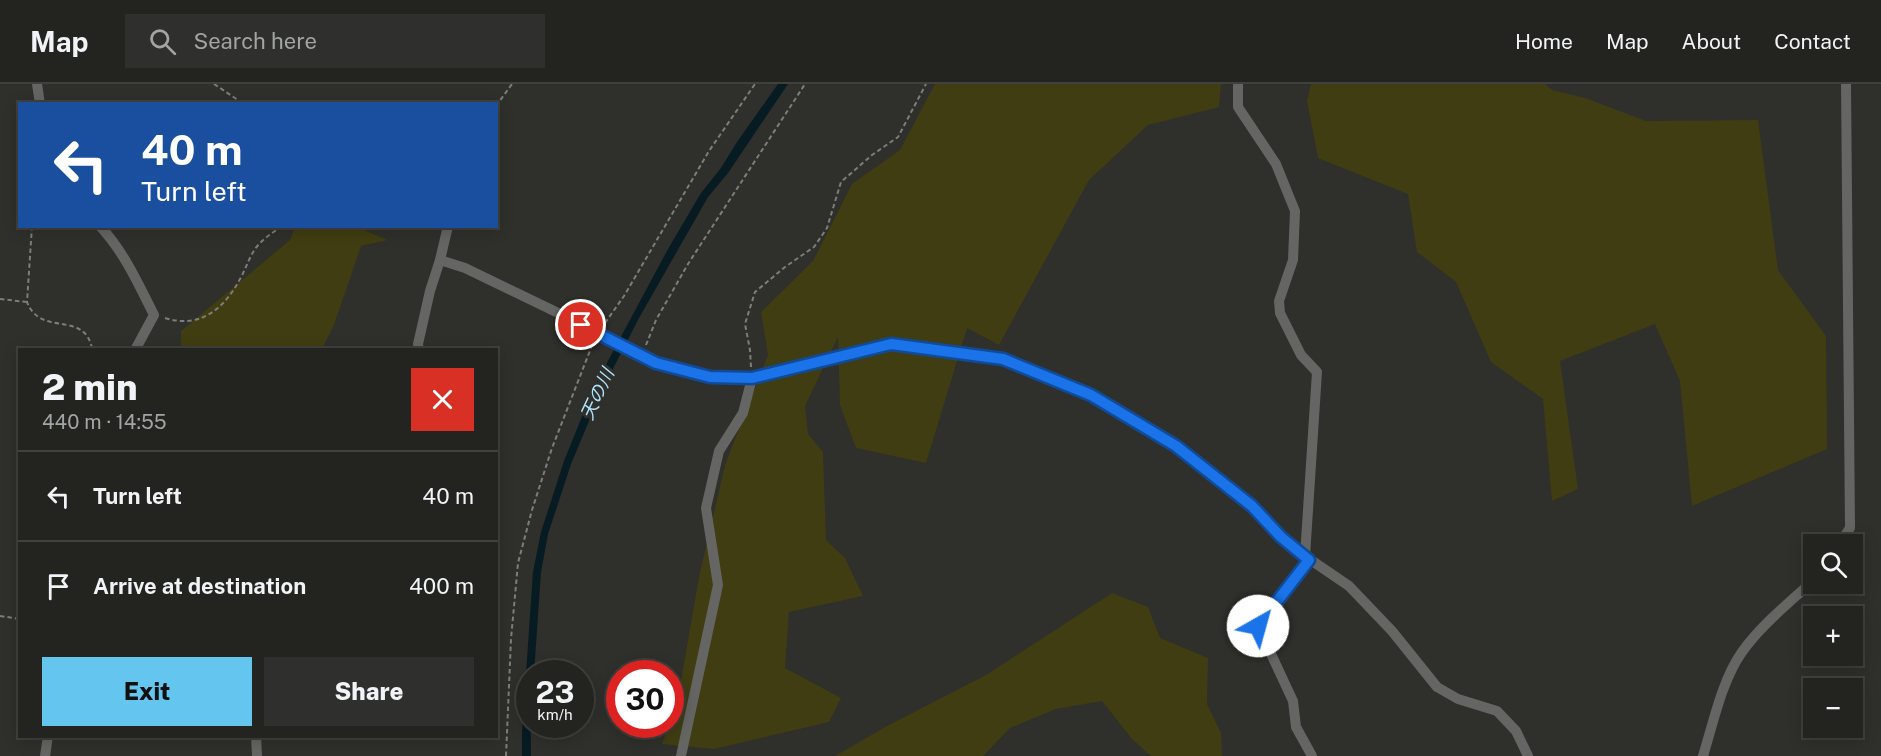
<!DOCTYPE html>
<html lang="en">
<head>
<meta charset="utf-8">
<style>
  :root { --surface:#232320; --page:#2f2f2d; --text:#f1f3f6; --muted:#a3a4a5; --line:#40403e; --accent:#64c5ee }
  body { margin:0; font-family:"Public Sans","Noto Sans JP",sans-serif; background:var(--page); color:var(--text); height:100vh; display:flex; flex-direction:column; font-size:22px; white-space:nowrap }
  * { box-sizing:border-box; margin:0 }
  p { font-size:20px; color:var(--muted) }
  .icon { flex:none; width:33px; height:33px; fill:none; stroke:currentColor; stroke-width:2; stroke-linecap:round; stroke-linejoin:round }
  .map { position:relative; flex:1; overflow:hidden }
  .sheet { position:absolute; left:18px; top:264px; width:480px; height:390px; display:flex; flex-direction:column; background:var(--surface); border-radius:0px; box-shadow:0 3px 15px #0003,0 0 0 2px var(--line) }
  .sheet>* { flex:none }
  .top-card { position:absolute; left:18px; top:18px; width:480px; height:126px; border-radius:0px; box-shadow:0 3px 15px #0003,0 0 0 2px var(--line); background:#1a4fa0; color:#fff; overflow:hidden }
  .controls { position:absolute; left:1803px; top:450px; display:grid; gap:12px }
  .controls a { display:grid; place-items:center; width:60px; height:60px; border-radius:0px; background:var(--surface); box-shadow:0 3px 15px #0003,0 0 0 2px var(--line); font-size:30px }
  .speed { position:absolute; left:516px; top:576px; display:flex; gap:12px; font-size:30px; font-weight:700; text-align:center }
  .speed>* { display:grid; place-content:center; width:78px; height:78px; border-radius:50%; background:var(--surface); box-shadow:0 3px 15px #0003,0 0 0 2px var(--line); line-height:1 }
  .speed small { font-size:15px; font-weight:400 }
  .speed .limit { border:9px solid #d22; background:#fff; color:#111 }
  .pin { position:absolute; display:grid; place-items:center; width:51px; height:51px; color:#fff; margin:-26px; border:3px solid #fff; border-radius:50%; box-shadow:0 2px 6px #0007 }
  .me { position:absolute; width:66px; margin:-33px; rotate:38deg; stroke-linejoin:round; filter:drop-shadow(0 0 4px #0008) }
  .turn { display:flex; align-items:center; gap:21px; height:126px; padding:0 24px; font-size:27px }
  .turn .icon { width:78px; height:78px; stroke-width:2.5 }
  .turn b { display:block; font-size:42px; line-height:51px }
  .round { display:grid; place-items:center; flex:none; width:63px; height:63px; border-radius:0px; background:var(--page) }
  .headline { display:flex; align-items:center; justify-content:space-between; height:102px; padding:0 24px }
  h1 { font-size:36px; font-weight:800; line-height:45px }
  .cta { display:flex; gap:12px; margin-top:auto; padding:12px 24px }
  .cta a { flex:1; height:69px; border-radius:0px; background:var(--accent); color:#111; font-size:24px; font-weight:800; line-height:69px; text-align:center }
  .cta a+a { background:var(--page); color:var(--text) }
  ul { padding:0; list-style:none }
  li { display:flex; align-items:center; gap:18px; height:90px; padding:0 24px; border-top:2px solid var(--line) }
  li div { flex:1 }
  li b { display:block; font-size:22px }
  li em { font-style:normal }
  header { display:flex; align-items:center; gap:36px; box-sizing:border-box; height:84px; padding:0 30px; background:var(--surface); border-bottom:2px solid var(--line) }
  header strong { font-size:28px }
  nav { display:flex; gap:33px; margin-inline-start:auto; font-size:21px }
  .search { width:420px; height:54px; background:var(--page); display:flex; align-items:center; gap:15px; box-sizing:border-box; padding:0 21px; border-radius:0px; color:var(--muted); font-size:22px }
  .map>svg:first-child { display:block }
  .green { fill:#403d12 }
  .water { fill:#071b23 }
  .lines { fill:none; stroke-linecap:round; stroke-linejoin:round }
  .path { stroke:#7d7d7a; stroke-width:2; stroke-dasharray:4.5 3; stroke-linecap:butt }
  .street { stroke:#656563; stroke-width:10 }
  .route-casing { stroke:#114b97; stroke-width:15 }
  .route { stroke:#1a73e8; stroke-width:10 }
  .labels { text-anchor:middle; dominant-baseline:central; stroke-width:6; stroke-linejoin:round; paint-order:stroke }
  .water-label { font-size:18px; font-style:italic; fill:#aee3fc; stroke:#2f2f2b }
</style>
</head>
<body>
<header>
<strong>Map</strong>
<div class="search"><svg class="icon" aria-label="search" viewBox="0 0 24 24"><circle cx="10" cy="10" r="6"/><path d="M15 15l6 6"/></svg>Search here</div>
<nav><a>Home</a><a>Map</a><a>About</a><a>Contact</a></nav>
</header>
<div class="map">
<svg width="1881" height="672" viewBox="0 0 1881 672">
  <rect width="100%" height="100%" fill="#2f2f2b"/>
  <!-- green -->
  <g class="green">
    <polygon points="935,0 1221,0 1219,23 1148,41 1089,96 999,261 967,244 926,379 856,364 840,321 838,253 805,322 808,350 823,368 826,456 845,474 863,512 789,528 785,584 841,614 829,638 714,665 662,660 678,614 699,493 725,381 768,271 761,228 813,177 852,100 900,66"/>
    <polygon points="1311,0 1545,0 1552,6 1585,14 1646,37 1758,36 1778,186 1826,252 1827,365 1692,422 1680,297 1655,240 1560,277 1578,405 1552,417 1543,315 1491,278 1456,198 1417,168 1408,110 1318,74 1307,17"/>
    <polygon points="295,143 356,143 388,156 361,162 334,241 322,265 181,265 181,247 290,156"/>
    <polygon points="1112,509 1148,523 1160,554 1208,574 1207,620 1221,649 1222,672 1151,672 1132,655 1102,617 1056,625 1010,644 983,672 835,672 887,642 986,591"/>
  </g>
  <!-- water -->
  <polygon class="water" points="778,0 788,0 728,89 708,113 639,234 602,306 571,380 548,450 541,488 534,589 530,590 531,672 522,672 522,647 533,488 541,448 564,377 594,303 668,165 701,109 721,84 737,58"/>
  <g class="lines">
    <!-- path -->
    <g class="path">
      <polyline points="214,0 244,20"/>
      <polyline points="496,22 512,0"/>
      <path d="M 32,142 L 27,218 C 39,249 73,232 87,252 C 90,256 91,261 93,266"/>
      <polyline points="0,215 27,218"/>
      <path d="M 165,234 C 200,245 224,225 240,195 C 247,183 250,169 260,159 C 267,152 275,147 283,142"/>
      <polyline points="605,239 624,212 709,67 755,0"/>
      <polyline points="646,261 656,236 688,180 805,0"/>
      <polyline points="751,283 750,266 745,240 755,208 785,183 814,163 827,144 841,98 872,71 898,53 926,0"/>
      <polyline points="0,532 20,535"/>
      <polyline points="506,672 511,555 518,479 532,426 552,364 593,259"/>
    </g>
    <!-- street -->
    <g class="street">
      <polyline points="37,0 40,20"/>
      <polyline points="1238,0 1238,23 1276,80 1295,127 1293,176 1279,217 1280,229 1301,271 1317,288 1305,472"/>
      <path d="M 100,142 C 124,168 138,199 154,231 L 135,266"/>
      <polyline points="440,176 465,184 608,253 656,279 709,293 752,294 891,260 1003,275 1091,311 1176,362 1252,422 1281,453 1305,472 1349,502 1392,547 1437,603 1458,615 1497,627 1516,647 1528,672"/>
      <polyline points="419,266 418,260 430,207 440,176 448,142"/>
      <polyline points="1839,460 1850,444 1846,0"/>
      <polyline points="1309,476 1258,542 1293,617 1296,643 1312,672"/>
      <polyline points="256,652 257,672"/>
      <polyline points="45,672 48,652"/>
      <polyline points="681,672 718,501 706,424 719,367 743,329 752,294"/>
      <path d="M 1703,672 C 1713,640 1722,596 1742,568 C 1761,541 1789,519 1814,496"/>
    </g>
  </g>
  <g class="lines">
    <!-- route casing -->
    <g class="route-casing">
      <polyline id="route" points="581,241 656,279 710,293 752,294 891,260 1003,275 1091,311 1176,362 1252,422 1281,453 1309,476 1258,542"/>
    </g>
    <!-- route -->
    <use href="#route" class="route"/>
  </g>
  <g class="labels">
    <!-- water labels -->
    <g class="water-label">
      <text transform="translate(597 310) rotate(-65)">天の川</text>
    </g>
  </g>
</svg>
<div class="controls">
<a><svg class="icon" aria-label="search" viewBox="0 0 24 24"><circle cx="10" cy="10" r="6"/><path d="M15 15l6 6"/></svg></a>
<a>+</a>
<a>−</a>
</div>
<div class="speed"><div>23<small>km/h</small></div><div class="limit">30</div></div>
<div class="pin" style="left:581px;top:241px;background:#d93025"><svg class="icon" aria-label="arrive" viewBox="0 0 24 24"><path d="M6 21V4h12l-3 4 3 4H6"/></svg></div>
<svg class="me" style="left:1258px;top:542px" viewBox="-20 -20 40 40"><circle r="19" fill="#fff"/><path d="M0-13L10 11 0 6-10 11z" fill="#1a73e8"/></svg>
<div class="top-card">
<div class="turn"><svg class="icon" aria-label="left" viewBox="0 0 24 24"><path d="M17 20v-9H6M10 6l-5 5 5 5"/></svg><div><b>40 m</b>Turn left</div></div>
</div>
<section class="sheet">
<div class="headline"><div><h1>2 min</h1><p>440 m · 14:55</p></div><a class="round" style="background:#d93025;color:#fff"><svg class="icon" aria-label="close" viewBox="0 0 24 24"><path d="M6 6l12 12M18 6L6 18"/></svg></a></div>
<ul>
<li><svg class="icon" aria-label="left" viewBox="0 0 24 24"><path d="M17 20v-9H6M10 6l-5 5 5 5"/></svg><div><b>Turn left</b></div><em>40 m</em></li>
<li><svg class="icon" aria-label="arrive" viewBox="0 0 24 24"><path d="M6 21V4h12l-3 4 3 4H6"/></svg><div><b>Arrive at destination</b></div><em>400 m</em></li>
</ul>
<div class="cta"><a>Exit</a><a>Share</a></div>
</section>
</div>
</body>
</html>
